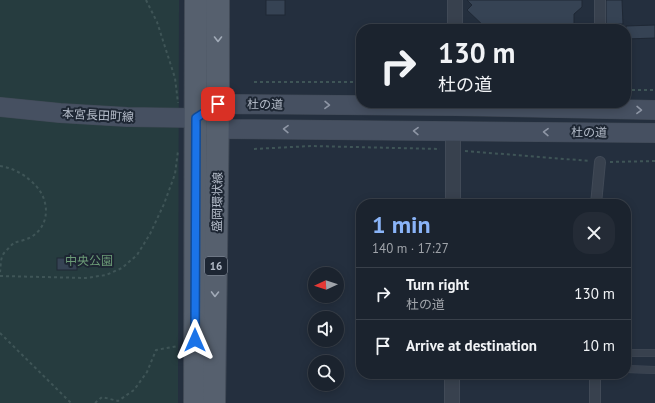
<!DOCTYPE html>
<html lang="en">
<head>
<meta charset="utf-8">
<style>
  :root { --surface:#1b232e; --page:#242b36; --text:#f1f3f6; --muted:#a0a4aa; --line:#39404a; --accent:#8ab4f8 }
  body { margin:0; font-family:"PT Sans","Noto Sans JP",sans-serif; background:var(--page); color:var(--text); height:100vh; display:flex; flex-direction:column; font-size:15px; white-space:nowrap }
  * { box-sizing:border-box; margin:0 }
  p { font-size:13px; color:var(--muted) }
  .icon { flex:none; width:22px; height:22px; fill:none; stroke:currentColor; stroke-width:2; stroke-linecap:round; stroke-linejoin:round }
  .map { position:relative; flex:1; overflow:hidden }
  .sheet { position:absolute; left:356px; top:199px; width:275px; height:180px; display:flex; flex-direction:column; background:var(--surface); border-radius:16px; box-shadow:0 2px 10px #0003,0 0 0 1px var(--line) }
  .sheet>* { flex:none }
  .hud { position:absolute; left:356px; top:24px; width:275px; height:84px; border-radius:16px; box-shadow:0 2px 10px #0003,0 0 0 1px var(--line); background:#1b232e; color:var(--text); overflow:hidden }
  .needle { width:26px; rotate:267deg }
  .controls { position:absolute; left:308px; top:267px; display:grid; gap:8px }
  .controls a { display:grid; place-items:center; width:36px; height:36px; border-radius:50%; background:var(--surface); box-shadow:0 2px 10px #0003,0 0 0 1px var(--line); font-size:20px }
  .pin { position:absolute; display:grid; place-items:center; width:34px; height:34px; color:#fff; margin:-17px; border-radius:8px; box-shadow:0 2px 6px #0006 }
  .me { position:absolute; width:44px; margin:-22px; rotate:0deg; stroke-linejoin:round; filter:drop-shadow(0 0 3px #0008) }
  .turn { display:flex; align-items:center; gap:14px; height:84px; padding:0 16px; font-size:18px }
  .turn .icon { width:52px; height:52px; stroke-width:2.5 }
  .turn b { display:block; font-size:28px; line-height:34px }
  .round { display:grid; place-items:center; flex:none; width:42px; height:42px; border-radius:16px; background:var(--page) }
  .headline { display:flex; align-items:center; justify-content:space-between; height:68px; padding:0 16px }
  h1 { font-size:24px; font-weight:600; line-height:30px; color:var(--accent) }
  ul { padding:0; list-style:none }
  li { display:flex; align-items:center; gap:12px; height:52px; padding:0 16px; border-top:1px solid var(--line) }
  li div { flex:1 }
  li b { display:block; font-size:15px }
  li em { font-style:normal }
  .map>svg:first-child { display:block }
  .green { fill:#263c3f }
  .building { fill:#364354; stroke:#1f2835 }
  .lines { fill:none; stroke-linecap:round; stroke-linejoin:round }
  .service-casing { stroke:#414a57; stroke-width:8 }
  .pedestrian-casing { stroke:#414a57; stroke-width:12 }
  .minor-casing { stroke:#414a57; stroke-width:16 }
  .secondary-casing { stroke:#414a57; stroke-width:20 }
  .primary-casing { stroke:#414a57; stroke-width:24 }
  .path { stroke:#3f5557; stroke-width:2; stroke-dasharray:3 3; stroke-linecap:butt }
  .service { stroke:#38414e; stroke-width:7 }
  .pedestrian { stroke:#38414e; stroke-width:10 }
  .minor { stroke:#38414e; stroke-width:14 }
  .secondary { stroke:#465061; stroke-width:19 }
  .primary { stroke:#56606e; stroke-width:22 }
  .oneway { stroke:#a1aab7 }
  .oneway2 { stroke:#8e96a5 }
  .route-casing { stroke:#114b97; stroke-width:10 }
  .route { stroke:#1a73e8; stroke-width:7 }
  .labels { text-anchor:middle; dominant-baseline:central; stroke-width:4; stroke-linejoin:round; paint-order:stroke }
  .shield { fill:#1d2633; stroke:#878f9c; stroke-width:1 }
  .shield-label { font-size:11px; font-weight:bold; fill:#b4bcc9 }
  .street-label { font-size:12px; fill:#b4bcc9; stroke:#1d2633 }
  .park-label { font-size:12px; fill:#6b9a76; stroke:#1d2633 }
</style>
</head>
<body>
<div class="map">
<svg width="655" height="403" viewBox="0 0 655 403">
  <rect width="100%" height="100%" fill="#242f3e"/>
  <!-- green -->
  <polygon class="green" points="0,0 179,0 178,403 0,403"/>
  <!-- building -->
  <g class="building">
    <rect x="266" y="0" width="19" height="15"/>
    <polygon points="467,0 582,0 582,7 574,14 574,29 487,29 467,10 472,5"/>
    <polygon points="606,0 622,0 623,24 606,24"/>
    <polygon points="655,25 655,38 626,39 626,26"/>
    <rect x="57" y="258" width="20" height="12"/>
  </g>
  <g class="lines">
    <!-- service casing -->
    <g class="service-casing">
      <g id="service">
        <polyline points="626,353 655,353"/>
        <polyline points="626,369 655,370"/>
      </g>
    </g>
    <!-- pedestrian casing -->
    <g class="pedestrian-casing">
      <g id="pedestrian">
        <polyline points="600,29 600,0"/>
        <polyline points="596,204 600,162"/>
        <polyline points="595,374 595,403"/>
      </g>
    </g>
    <!-- minor casing -->
    <g class="minor-casing">
      <g id="minor">
        <polyline points="455,29 455,0"/>
        <polyline points="453,131 453,204"/>
        <polyline points="452,403 452,374"/>
      </g>
    </g>
    <!-- secondary casing -->
    <g class="secondary-casing">
      <g id="secondary">
        <polyline points="0,107 60,113 127,117 196,118 217,129 655,133"/>
        <polyline points="206,112 218,104 455,106 655,110"/>
      </g>
    </g>
    <!-- primary casing -->
    <g class="primary-casing">
      <g id="primary">
        <polyline points="195,403 196,0"/>
        <polyline points="214,403 218,104 218,0"/>
      </g>
    </g>
    <!-- path -->
    <g class="path">
      <polyline points="146,0 157,22 175,78 178,103"/>
      <polyline points="254,82 361,82"/>
      <polyline points="626,90 655,90"/>
      <polyline points="254,149 311,146 440,149"/>
      <polyline points="465,151 590,161"/>
      <polyline points="610,162 655,161"/>
      <path d="M 0,166 C 14,168 27,176 36,186 C 50,201 50,226 31,237 C 26,240 19,241 14,243 C 11,245 8,249 5,252 C 0,257 1,265 0,272"/>
      <polyline points="0,276 86,278 106,275 122,268 137,255 150,234 164,204 175,174 178,151"/>
      <polyline points="0,333 71,403"/>
      <polyline points="95,403 102,397 118,401 134,390 147,372 156,350 178,346"/>
    </g>
    <!-- service -->
    <use href="#service" class="service"/>
    <!-- pedestrian -->
    <use href="#pedestrian" class="pedestrian"/>
    <!-- minor -->
    <use href="#minor" class="minor"/>
    <!-- secondary -->
    <use href="#secondary" class="secondary"/>
    <!-- primary -->
    <use href="#primary" class="primary"/>
  </g>
  <!-- one-way arrows -->
  <defs><path id="oneway-chevron" d="M-2-3.5L2.5 0L-2 3.5" fill="none" stroke-width="1.6" stroke-linecap="round" stroke-linejoin="round"/></defs>
  <g class="oneway">
    <use href="#oneway-chevron" transform="translate(218 39) rotate(90)"/>
    <use href="#oneway-chevron" transform="translate(215 294) rotate(91)"/>
  </g>
  <g class="oneway2">
    <use href="#oneway-chevron" transform="translate(327 105) rotate(1)"/>
    <use href="#oneway-chevron" transform="translate(639 110) rotate(1)"/>
    <use href="#oneway-chevron" transform="translate(286 129) rotate(-179)"/>
    <use href="#oneway-chevron" transform="translate(416 131) rotate(-179)"/>
    <use href="#oneway-chevron" transform="translate(546 132) rotate(-179)"/>
  </g>
  <g class="lines">
    <!-- route casing -->
    <g class="route-casing">
      <polyline id="route" points="195,340 196,118 218,104"/>
    </g>
    <!-- route -->
    <use href="#route" class="route"/>
  </g>
  <g class="labels">
    <!-- shield labels -->
    <rect class="shield" x="205" y="257" width="22" height="18" rx="3"/>
    <g class="shield-label">
      <text x="216" y="266">16</text>
    </g>
    <!-- street labels -->
    <g class="street-label">
      <text transform="translate(265 104) rotate(1)">杜の道</text>
      <text transform="translate(98 115) rotate(3)">本宮長田町線</text>
      <text transform="translate(589 132) rotate(1)">杜の道</text>
      <text transform="translate(217 202) rotate(-89)">盛岡環状線</text>
    </g>
    <!-- park labels -->
    <g class="park-label">
      <text x="89" y="260">中央公園</text>
    </g>
  </g>
</svg>
<div class="controls">
<a><svg class="needle" viewBox="-14 -14 28 28"><path d="M0-13l5 13h-10z" fill="#e53935"/><path d="M0 13l5-13h-10z" fill="#a0a4aa"/></svg></a>
<a><svg class="icon" aria-label="sound" viewBox="0 0 24 24"><path d="M4 9h4l5-4v14l-5-4H4zM17 9q2 3 0 6"/></svg></a>
<a><svg class="icon" aria-label="search" viewBox="0 0 24 24"><circle cx="10" cy="10" r="6"/><path d="M15 15l6 6"/></svg></a>
</div>
<div class="pin" style="left:218px;top:104px;background:#d93025"><svg class="icon" aria-label="arrive" viewBox="0 0 24 24"><path d="M6 21V4h12l-3 4 3 4H6"/></svg></div>
<svg class="me" style="left:195px;top:340px" viewBox="-20 -20 40 40"><path d="M0-17L14 15 0 8-14 15z" fill="#1a73e8" stroke="#fff" stroke-width="4"/></svg>
<div class="hud">
<div class="turn"><svg class="icon" aria-label="right" viewBox="0 0 24 24"><path d="M7 20v-9h11M14 6l5 5-5 5"/></svg><div><b>130 m</b>杜の道</div></div>
</div>
<section class="sheet">
<div class="headline"><div><h1>1 min</h1><p>140 m · 17:27</p></div><a class="round"><svg class="icon" aria-label="close" viewBox="0 0 24 24"><path d="M6 6l12 12M18 6L6 18"/></svg></a></div>
<ul>
<li><svg class="icon" aria-label="right" viewBox="0 0 24 24"><path d="M7 20v-9h11M14 6l5 5-5 5"/></svg><div><b>Turn right</b><p>杜の道</p></div><em>130 m</em></li>
<li><svg class="icon" aria-label="arrive" viewBox="0 0 24 24"><path d="M6 21V4h12l-3 4 3 4H6"/></svg><div><b>Arrive at destination</b></div><em>10 m</em></li>
</ul>
</section>
</div>
</body>
</html>
